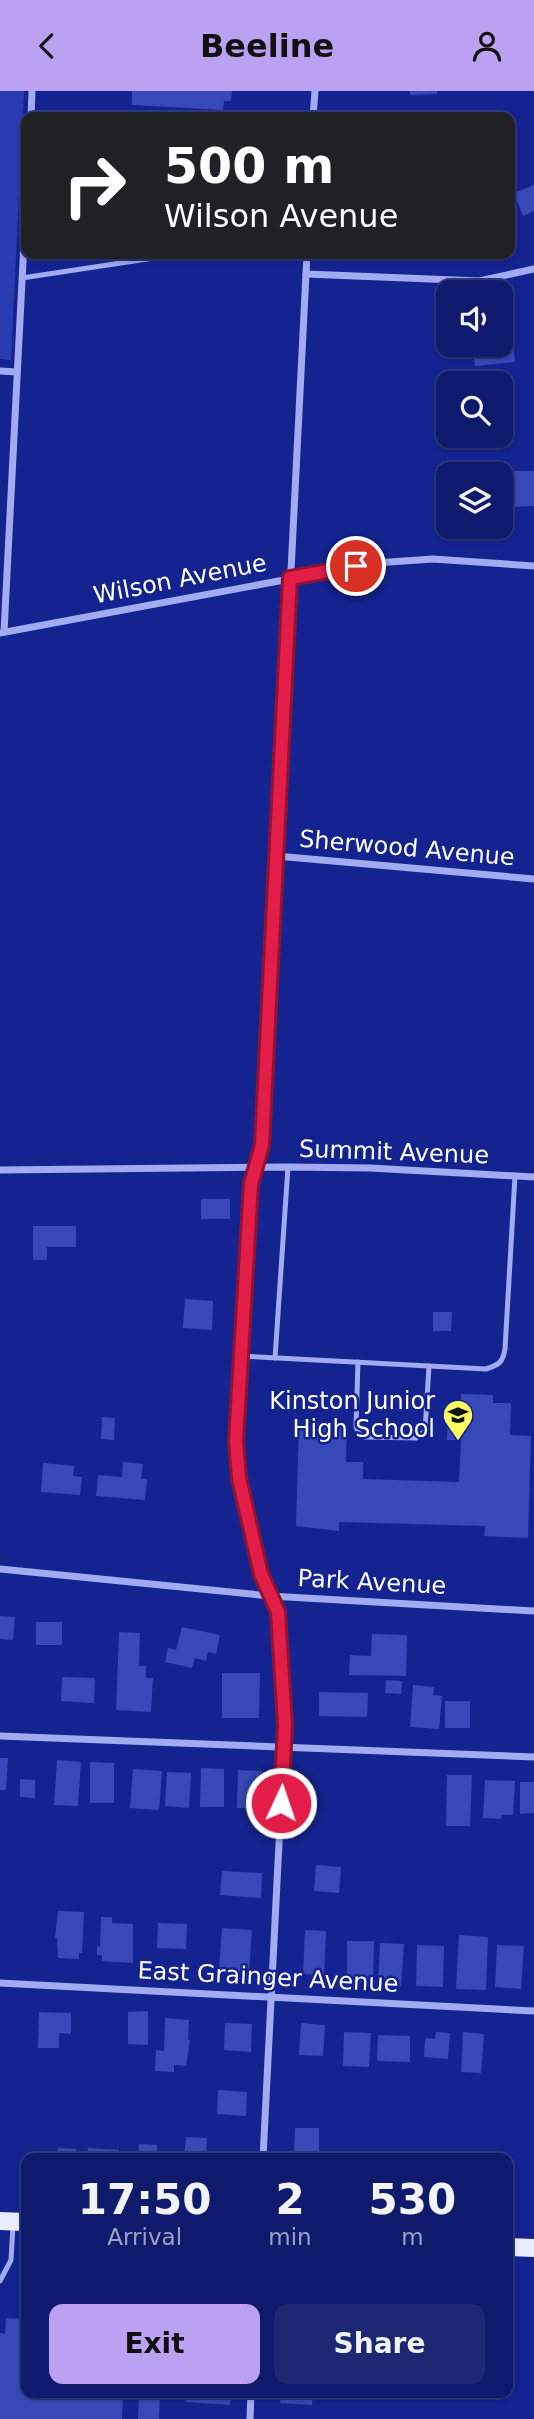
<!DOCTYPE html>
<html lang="en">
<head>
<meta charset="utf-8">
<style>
  :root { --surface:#0f1a6c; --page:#1d2774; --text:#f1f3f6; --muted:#9ba1c2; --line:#2f387f; --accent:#bca0f2 }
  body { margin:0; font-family:"DejaVu Sans",sans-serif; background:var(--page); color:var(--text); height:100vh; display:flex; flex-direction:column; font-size:26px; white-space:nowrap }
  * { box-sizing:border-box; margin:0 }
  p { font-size:23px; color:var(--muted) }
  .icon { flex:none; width:38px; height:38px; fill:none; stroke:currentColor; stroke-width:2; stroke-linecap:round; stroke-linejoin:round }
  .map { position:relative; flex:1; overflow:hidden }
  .side { position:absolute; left:21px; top:2062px; width:492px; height:245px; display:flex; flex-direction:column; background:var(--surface); border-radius:14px; box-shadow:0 2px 5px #0004,0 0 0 2px var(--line) }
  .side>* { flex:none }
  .hud { position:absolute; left:21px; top:21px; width:494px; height:147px; border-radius:14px; box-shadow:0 2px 5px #0004,0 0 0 2px var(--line); background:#202124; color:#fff; overflow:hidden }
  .buttons { position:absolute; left:436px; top:189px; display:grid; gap:14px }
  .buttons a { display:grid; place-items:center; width:77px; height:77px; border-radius:14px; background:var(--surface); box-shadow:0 2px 5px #0004,0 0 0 2px var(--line); font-size:35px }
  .pin { position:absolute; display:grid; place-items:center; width:60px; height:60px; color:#fff; margin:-30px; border:4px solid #fff; border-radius:50%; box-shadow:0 2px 7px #0007 }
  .me { position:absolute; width:77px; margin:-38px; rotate:3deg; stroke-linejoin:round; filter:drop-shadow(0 0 5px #0008) }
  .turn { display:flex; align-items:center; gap:24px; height:147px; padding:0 28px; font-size:32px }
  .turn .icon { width:91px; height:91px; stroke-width:2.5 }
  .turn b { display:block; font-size:49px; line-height:60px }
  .eta { display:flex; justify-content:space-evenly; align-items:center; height:119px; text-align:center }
  .eta b { font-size:42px; font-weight:700; line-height:49px }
  .cta { display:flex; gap:14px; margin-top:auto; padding:14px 28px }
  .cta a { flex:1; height:80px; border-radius:14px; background:var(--accent); color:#111; font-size:28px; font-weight:700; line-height:80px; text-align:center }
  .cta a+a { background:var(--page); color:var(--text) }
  header { display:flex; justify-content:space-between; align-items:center; height:91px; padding:0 28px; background:var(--accent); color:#111; font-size:32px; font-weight:700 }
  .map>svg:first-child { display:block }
  .green { fill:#2a3cb1 }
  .building { fill:#3849b7 }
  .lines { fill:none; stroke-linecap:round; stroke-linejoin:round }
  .service { stroke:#a0abf1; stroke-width:5 }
  .minor { stroke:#a0abf1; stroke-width:7 }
  .primary { stroke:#eaecff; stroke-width:18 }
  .route-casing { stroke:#92132f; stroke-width:18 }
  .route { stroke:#e11d48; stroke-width:12 }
  .labels { text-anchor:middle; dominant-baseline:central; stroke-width:5; stroke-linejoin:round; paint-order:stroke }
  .street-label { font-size:24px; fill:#fff; stroke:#142390 }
  .poi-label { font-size:24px; fill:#fff; stroke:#142390; text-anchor:end }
</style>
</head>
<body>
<header><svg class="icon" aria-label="back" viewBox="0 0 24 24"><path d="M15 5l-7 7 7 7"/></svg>Beeline<svg class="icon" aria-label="person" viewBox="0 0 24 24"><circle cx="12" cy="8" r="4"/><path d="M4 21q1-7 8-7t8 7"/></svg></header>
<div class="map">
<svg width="534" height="2328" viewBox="0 0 534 2328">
  <rect width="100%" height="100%" fill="#142390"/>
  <!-- green -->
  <polygon class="green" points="0,0 24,0 11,269 0,268"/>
  <!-- building -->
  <g class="building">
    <polygon points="132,0 232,0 231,10 224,10 223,19 132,14"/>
    <polygon points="410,0 437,0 437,3 410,4"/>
    <polygon points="534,94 534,120 523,125 514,102"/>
    <polygon points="500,246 504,246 505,254 513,253 515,271 475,275 472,254 500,254"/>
    <polygon points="507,380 534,380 534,415 508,416"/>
    <rect x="201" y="1108" width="29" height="20"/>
    <polygon points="33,1135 76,1135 76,1156 47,1156 47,1169 33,1169"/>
    <polygon points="185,1208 213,1210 212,1239 183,1237"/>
    <polygon points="433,1221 452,1221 451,1240 433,1240"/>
    <polygon points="461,1303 493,1304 493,1312 511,1312 510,1344 531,1345 528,1447 484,1445 485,1435 339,1431 339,1440 296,1435 299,1332 347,1333 346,1371 363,1371 363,1388 459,1391 461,1349 447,1349 448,1314 461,1315"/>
    <polygon points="102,1326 115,1327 114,1349 101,1348"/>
    <polygon points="123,1371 143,1373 141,1388 147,1388 145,1409 96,1405 98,1384 122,1386"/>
    <polygon points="43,1372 74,1375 73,1385 82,1386 80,1404 41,1401"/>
    <polygon points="0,1525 15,1526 13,1549 0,1548"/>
    <rect x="36" y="1531" width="26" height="23"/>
    <polygon points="182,1536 220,1544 216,1563 208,1561 206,1570 195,1567 192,1577 165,1571 168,1557 176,1559"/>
    <polygon points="119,1541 140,1542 139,1575 146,1575 146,1587 153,1587 151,1621 116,1619"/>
    <polygon points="372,1543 407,1544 406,1585 349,1584 350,1564 371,1565"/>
    <polygon points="222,1582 260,1582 259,1627 222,1627"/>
    <polygon points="62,1586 95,1587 94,1612 61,1610"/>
    <polygon points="386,1589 402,1590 401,1603 385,1602"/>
    <polygon points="413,1594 434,1596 433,1604 442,1605 439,1638 410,1636"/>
    <polygon points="319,1601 368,1602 367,1626 319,1625"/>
    <rect x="445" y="1610" width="25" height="27"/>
    <polygon points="0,1667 8,1667 6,1699 0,1699"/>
    <polygon points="57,1669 81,1671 78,1715 54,1714"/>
    <polygon points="90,1671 114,1672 114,1712 90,1712"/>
    <polygon points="201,1677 224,1678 224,1716 200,1716"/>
    <polygon points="133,1678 162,1680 159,1719 130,1717"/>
    <polygon points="238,1679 262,1680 261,1717 237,1717"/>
    <polygon points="167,1681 191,1682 189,1717 165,1715"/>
    <polygon points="447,1684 472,1684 470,1735 446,1735"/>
    <polygon points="20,1688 35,1689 35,1707 20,1706"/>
    <polygon points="485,1689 515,1690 513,1724 502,1724 501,1728 483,1727"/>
    <polygon points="520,1691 534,1691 534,1722 520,1723"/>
    <polygon points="316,1774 341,1776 339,1802 314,1800"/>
    <polygon points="222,1780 262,1782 261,1807 220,1804"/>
    <polygon points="58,1820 84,1821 82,1862 79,1862 79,1868 58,1867 57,1847 55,1847"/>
    <polygon points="101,1826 112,1826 112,1832 133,1833 133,1872 102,1870 102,1864 97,1864 97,1855 100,1856"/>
    <polygon points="158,1832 187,1833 186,1858 157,1857"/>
    <polygon points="222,1837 252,1839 249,1882 219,1880"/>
    <polygon points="305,1839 326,1840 324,1884 303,1883"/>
    <polygon points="459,1844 488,1846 486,1899 456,1898"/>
    <polygon points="347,1850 374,1850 373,1891 347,1891"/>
    <polygon points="380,1852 404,1853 401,1895 378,1894"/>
    <polygon points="417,1854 444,1855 443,1896 416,1895"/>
    <polygon points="497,1854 524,1855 521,1898 495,1896"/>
    <polygon points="148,1920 148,1954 128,1953 128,1921"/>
    <polygon points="39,1921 71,1922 71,1943 59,1942 59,1957 38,1957"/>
    <polygon points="165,1927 189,1929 188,1949 190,1949 186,1975 174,1974 174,1981 155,1980 156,1959 164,1960"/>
    <polygon points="225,1932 252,1933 251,1961 224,1959"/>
    <polygon points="301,1932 325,1934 323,1965 299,1964"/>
    <polygon points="344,1941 371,1942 369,1976 343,1975"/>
    <polygon points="436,1941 450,1942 448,1968 424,1966 425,1947 435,1948"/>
    <polygon points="463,1941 484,1943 481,1982 461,1981"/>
    <polygon points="378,1944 410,1945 410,1971 377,1970"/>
    <polygon points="218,1999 247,2001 246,2025 217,2023"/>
    <polygon points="295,2037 319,2037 319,2067 294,2067"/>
    <polygon points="186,2046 207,2047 206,2067 184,2067"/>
    <polygon points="139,2053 157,2054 157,2067 138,2067"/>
    <polygon points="58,2057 76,2058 76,2067 58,2067"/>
    <polygon points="88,2057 119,2059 119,2067 87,2067"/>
    <polygon points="508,2194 515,2194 514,2239 508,2238"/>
    <polygon points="6,2227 26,2228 26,2301 123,2301 122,2328 0,2328 0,2242 5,2243"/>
    <polygon points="139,2301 160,2301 159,2328 138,2328"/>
    <polygon points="187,2301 231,2301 230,2314 186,2311"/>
    <polygon points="281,2301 313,2301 312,2314 280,2312"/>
  </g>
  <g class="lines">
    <!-- service -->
    <g class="service">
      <polyline points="22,187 180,163"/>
      <path d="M 241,1265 L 486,1278 C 499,1274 503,1271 505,1258 L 515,1085"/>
      <polyline points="275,1267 288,1076"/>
      <polyline points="358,1271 356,1335 359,1343 365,1346 416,1347 425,1340 429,1275"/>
      <polyline points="0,2190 11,2169 13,2134"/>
    </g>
    <!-- minor -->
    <g class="minor">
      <polyline points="31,26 32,0"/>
      <polyline points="313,26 315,0"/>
      <polyline points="306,183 479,190 534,178"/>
      <polyline points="0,280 17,281"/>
      <polyline points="4,541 26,112"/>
      <polyline points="0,542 375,472 433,468 534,475"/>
      <polyline points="276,765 534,788"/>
      <polyline points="0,1079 288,1076 370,1077 534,1086"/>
      <polyline points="0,1478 270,1505 534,1520"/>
      <polyline points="0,1645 534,1666"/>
      <polyline points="0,1892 534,1920"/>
      <polyline points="263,2067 285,1634 278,1521 261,1483 239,1387 236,1350 251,1093 262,1054 307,163"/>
      <polyline points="250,2328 251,2301"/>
    </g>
    <!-- primary -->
    <g class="primary">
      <polyline points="0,2130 26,2131"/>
      <polyline points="508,2156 534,2157"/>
    </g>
  </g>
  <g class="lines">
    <!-- route casing -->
    <g class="route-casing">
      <polyline id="route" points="281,1712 285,1634 278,1521 261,1483 239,1387 236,1350 251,1093 262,1054 290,487 356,475"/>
    </g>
    <!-- route -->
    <use href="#route" class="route"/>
  </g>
  <!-- icons -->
  <defs>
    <g id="school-pin" transform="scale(1.575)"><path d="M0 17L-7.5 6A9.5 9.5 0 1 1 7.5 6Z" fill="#fbff60" stroke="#142390"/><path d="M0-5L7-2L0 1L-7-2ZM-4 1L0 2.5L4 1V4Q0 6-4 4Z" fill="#111"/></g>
  </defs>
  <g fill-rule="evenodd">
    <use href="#school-pin" x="458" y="1324"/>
  </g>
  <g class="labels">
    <!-- street labels -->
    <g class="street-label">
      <text transform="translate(180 488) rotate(-11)">Wilson Avenue</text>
      <text transform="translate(407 757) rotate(5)">Sherwood Avenue</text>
      <text transform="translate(394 1061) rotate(2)">Summit Avenue</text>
      <text transform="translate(372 1491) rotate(3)">Park Avenue</text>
      <text transform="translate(268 1886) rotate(3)">East Grainger Avenue</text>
    </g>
    <!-- poi labels -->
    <g class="poi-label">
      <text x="435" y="1310">Kinston Junior<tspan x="435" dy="28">High School</tspan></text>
    </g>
  </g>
</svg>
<div class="buttons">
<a><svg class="icon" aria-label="sound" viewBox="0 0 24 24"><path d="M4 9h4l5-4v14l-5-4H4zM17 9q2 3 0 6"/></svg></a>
<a><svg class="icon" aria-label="search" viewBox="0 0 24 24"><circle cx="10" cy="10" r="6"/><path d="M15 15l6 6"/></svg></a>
<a><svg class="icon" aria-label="layers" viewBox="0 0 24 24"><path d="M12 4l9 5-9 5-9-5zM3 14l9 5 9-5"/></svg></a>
</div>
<div class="pin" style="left:356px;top:475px;background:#d93025"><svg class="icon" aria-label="arrive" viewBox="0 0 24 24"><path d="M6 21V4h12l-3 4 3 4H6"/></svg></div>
<svg class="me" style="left:281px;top:1712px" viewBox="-20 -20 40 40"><circle r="17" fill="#e11d48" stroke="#fff" stroke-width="3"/><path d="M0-11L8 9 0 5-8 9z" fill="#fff"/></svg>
<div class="hud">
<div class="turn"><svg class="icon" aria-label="right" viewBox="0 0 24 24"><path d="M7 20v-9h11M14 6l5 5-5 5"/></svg><div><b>500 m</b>Wilson Avenue</div></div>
</div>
<section class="side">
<div class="eta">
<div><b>17:50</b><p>Arrival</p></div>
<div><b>2</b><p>min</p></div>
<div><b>530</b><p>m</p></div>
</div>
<div class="cta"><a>Exit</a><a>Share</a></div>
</section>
</div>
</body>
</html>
